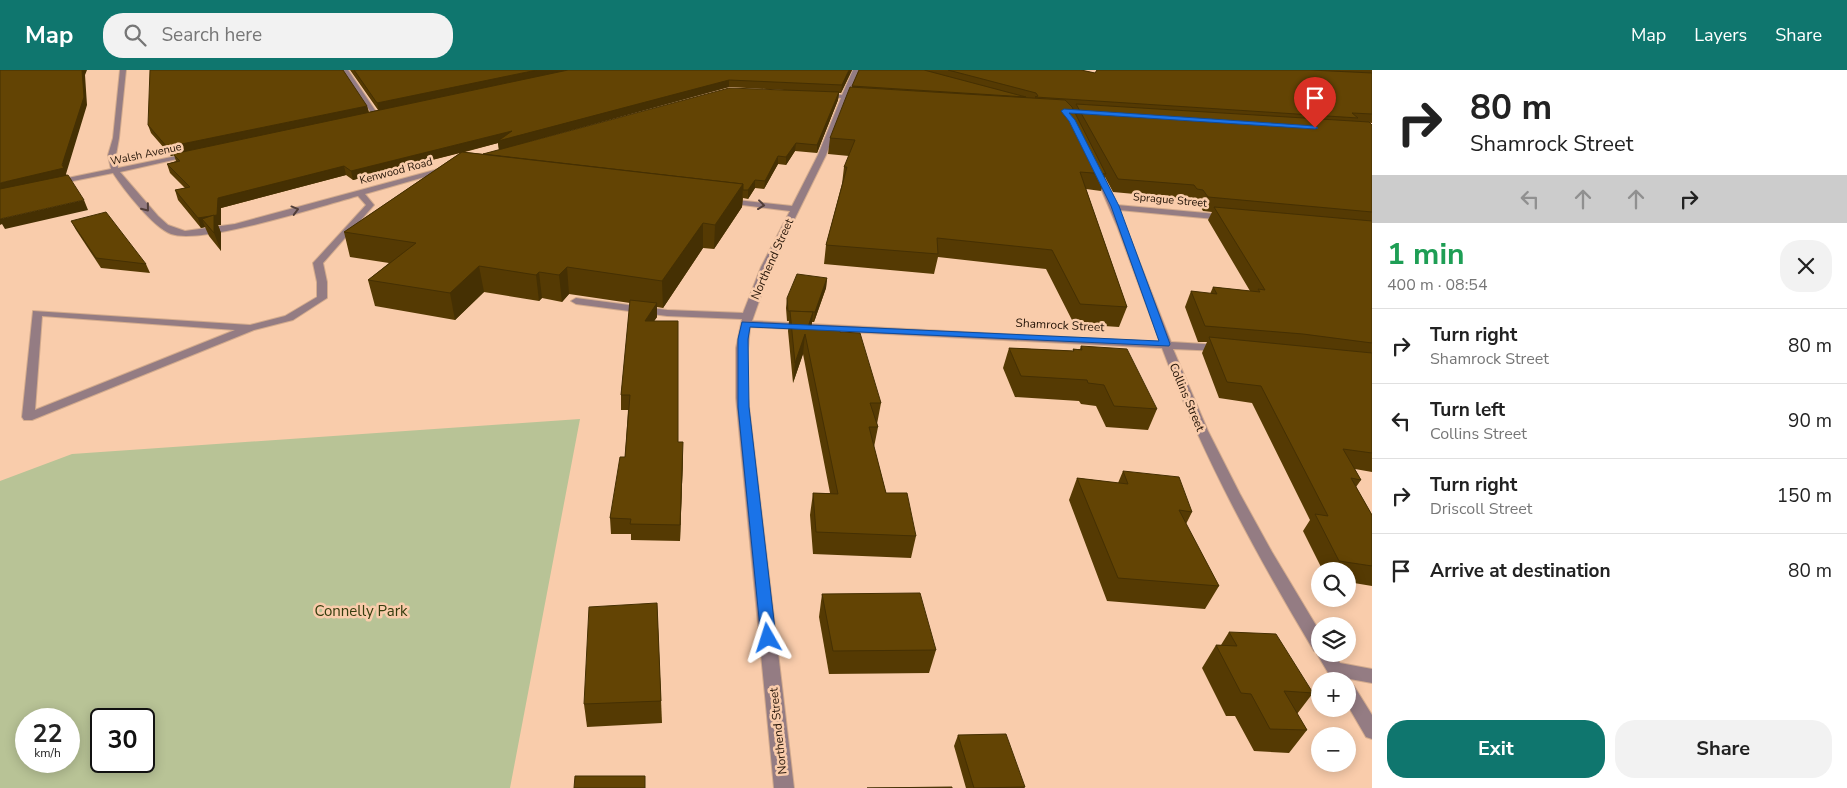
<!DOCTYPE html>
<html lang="en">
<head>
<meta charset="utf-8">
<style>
  :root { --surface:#fff; --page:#f2f2f2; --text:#222; --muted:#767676; --line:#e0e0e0; --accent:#0f766e }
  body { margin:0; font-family:"Nunito Sans",sans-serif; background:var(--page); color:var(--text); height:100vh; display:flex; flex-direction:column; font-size:19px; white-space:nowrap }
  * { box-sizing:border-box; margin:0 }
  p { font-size:16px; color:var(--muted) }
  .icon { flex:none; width:28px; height:28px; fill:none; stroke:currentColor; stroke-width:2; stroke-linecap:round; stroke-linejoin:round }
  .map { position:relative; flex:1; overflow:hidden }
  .side { display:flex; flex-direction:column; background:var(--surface); width:475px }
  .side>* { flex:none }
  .banner { background:#fff; color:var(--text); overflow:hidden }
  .buttons { position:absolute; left:1311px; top:492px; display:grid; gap:10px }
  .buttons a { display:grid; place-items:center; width:45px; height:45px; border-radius:50%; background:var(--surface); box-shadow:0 2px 12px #0003; font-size:25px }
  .speed { position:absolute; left:15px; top:638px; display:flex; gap:10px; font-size:25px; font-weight:700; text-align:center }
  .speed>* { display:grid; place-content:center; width:65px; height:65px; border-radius:50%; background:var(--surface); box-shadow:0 2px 12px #0003; line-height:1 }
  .speed small { font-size:12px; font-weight:400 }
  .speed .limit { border:2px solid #111; border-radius:8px; background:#fff; color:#111 }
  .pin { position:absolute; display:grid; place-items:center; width:42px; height:42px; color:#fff; margin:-51px -21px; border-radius:50% 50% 50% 0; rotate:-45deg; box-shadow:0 0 5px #0007 }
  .pin .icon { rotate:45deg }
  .me { position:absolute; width:55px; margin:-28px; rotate:354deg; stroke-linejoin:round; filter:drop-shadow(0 0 4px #0008) }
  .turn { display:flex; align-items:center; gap:18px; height:105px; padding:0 15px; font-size:22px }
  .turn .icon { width:65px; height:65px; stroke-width:2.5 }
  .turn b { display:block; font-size:35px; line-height:42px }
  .lanes { display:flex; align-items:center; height:48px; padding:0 15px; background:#0003; justify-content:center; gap:25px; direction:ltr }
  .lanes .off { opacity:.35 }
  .round { display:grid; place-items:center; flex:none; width:52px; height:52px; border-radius:20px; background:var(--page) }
  .overview { display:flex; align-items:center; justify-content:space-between; height:85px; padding:0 15px }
  h1 { font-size:30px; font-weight:700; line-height:38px; color:#1e9e55 }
  .button { display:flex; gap:10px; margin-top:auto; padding:10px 15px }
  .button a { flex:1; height:58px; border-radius:20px; background:var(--accent); color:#fff; font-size:20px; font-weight:700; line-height:58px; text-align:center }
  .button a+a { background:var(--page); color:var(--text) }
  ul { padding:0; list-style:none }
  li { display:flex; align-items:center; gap:15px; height:75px; padding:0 15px; border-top:1px solid var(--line) }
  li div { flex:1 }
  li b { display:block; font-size:19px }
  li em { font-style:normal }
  header { display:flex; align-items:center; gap:30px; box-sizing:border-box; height:70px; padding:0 25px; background:var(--accent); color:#fff }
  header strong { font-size:24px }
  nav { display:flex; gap:28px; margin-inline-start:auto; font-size:18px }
  .search { width:350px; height:45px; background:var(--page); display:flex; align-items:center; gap:12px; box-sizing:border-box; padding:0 18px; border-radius:20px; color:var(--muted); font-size:19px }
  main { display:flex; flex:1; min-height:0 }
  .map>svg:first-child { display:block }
  .green { fill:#b8c396; fill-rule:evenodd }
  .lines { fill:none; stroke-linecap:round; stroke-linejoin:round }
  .minor-casing { stroke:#d3ab8d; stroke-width:2 }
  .minor { fill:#947c83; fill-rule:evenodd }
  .wall { fill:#553a03; fill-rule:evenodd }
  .shaded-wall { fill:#453003 }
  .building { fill:#634404; stroke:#453003 }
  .oneway { stroke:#513e39 }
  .route { fill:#1a73e8; stroke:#114b97 }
  .labels { text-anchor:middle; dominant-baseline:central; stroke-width:5; stroke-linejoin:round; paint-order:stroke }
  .far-street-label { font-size:11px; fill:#241407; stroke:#f9ccab }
  .street-label { font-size:12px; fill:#241407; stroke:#f9ccab }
  .near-park-label { font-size:15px; fill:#353d0e; stroke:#f9ccab }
</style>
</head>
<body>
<header>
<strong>Map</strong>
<div class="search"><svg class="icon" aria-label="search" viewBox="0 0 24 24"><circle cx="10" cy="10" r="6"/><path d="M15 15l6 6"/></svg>Search here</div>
<nav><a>Map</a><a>Layers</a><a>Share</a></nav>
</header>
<main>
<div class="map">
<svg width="1372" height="718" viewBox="0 0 1372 718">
  <rect width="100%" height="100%" fill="#f9ccab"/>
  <!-- green -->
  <path class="green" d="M 580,349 L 510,718 L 0,718 L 0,411 L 72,384 ZM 26,649 L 69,649 L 69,691 L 26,691 ZM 101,649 L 144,649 L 144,691 L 101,691 Z"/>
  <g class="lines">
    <!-- minor casing -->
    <g class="minor-casing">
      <g id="minor">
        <path d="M 120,0 L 126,0 L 119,68 L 116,85 L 118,98 L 191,83 L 195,85 L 120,102 L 158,146 L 168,155 L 185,161 L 235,154 L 442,98 L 449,100 L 365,124 L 374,135 L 323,193 L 327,212 L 327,228 L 293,250 L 254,260 L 32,350 L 24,350 L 22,347 L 33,241 L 250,255 L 285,246 L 317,227 L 317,212 L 313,193 L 366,135 L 358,126 C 321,136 202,175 171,164 C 153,157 124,120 113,103 L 53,115 L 53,111 L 111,99 L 108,85 L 113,68 ZM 42,246 L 235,260 L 35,340 Z"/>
        <polygon points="342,0 348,0 379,46 378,47 374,47"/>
        <path d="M 853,0 L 859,0 L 848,25 L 865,28 L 862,30 L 847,29 L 826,85 L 771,197 L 752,251 L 1160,272 L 1117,156 L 1093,100 L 1097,98 L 1101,100 L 1117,135 L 1228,145 L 1228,149 L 1225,150 L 1119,140 L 1171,272 L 1221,275 L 1226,278 L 1221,281 L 1173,279 L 1208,361 L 1240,424 L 1272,482 L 1320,562 L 1320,584 L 1334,584 L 1340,593 L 1372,599 L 1372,613 L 1350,609 L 1349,614 L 1354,616 L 1372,645 L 1372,669 L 1366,667 L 1348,636 L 1348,611 L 1333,611 L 1317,584 L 1318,582 L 1314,581 C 1256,484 1202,385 1162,278 L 750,257 L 747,290 L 748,328 L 794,718 L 774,718 L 736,328 L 736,278 L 742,249 L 667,246 L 576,234 L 571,231 L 576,228 L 667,240 L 743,243 L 761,197 L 790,141 L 727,133 L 723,131 L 727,129 L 792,136 L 818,85 L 841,28 L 819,25 L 822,23 L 842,25 Z"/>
      </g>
    </g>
    <!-- minor -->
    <use href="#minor" class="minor"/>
  </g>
  <!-- wall -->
  <g class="wall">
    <path d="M 350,0 L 852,0 L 841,23 L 839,23 L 838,30 L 817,83 L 795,81 L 786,95 L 778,94 L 764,119 L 755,118 L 748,129 L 743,128 L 742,137 L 714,179 L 703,178 L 663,238 L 657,237 L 657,247 L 654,251 L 678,372 L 683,387 L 680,471 L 631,470 L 631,464 L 611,464 L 610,448 L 625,387 L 628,340 L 621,340 L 621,325 L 630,233 L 569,224 L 562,232 L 542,228 L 539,231 L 484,222 L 455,250 L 375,236 L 368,210 L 389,193 L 350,187 L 344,162 L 460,83 L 353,110 L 346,105 L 221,138 L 221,155 L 218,155 L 221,163 L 221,181 L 209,166 L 205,157 L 201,158 L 178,130 L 175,120 L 185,118 L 170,103 L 167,94 L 176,91 L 174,85 L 171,86 L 151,63 L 148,55 L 367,36 L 369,42 L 378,40 ZM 729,17 L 784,20 L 524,73 ZM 498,73 L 499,80 L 483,84 L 465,82 Z"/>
    <polygon points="859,0 1081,0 1095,3 1097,0 1372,0 1372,53 1356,52 1372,55 1372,402 1355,399 1361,410 1356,417 1372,445 1372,516 1348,512 1348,501 1323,501 1303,461 1310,450 1252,333 1219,328 1202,283 1207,272 1198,272 1185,237 1191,221 1210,224 1213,217 1250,221 1208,150 1212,142 1203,141 1198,133 1191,132 1189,129 1113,122 1105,107 1101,121 1086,119 1127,237 1119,257 1074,254 1046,199 938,187 934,204 824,194 826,175 842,114 844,97 849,86 828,84 830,68"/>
    <polygon points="71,151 146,194 150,203 101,198 76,160"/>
    <polygon points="827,208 826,218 814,252 812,252 811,257 840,262 881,333 877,354 878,357 874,377 886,423 916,466 911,488 813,484 810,445 813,423 830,423 803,284 793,313 788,261 789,251 787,251 786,238 787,228"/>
    <polygon points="1081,276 1157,339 1148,360 1106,357 1096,336 1081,334 1079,331 1015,327 1003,298 1009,278 1073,281 1073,279 1080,279"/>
    <polygon points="1123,401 1192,442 1186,454 1219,516 1205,539 1107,531 1069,430 1077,408 1118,413"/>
    <polygon points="822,524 936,580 929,603 829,604 819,547"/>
    <polygon points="657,533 662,653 587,657 584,634"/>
    <polygon points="1229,562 1313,623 1297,644 1307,660 1289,683 1254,681 1235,646 1226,646 1202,598 1216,575 1221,575"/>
    <polygon points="958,665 1025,717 1024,718 966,718 954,676"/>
  </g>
  <!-- shaded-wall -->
  <g class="shaded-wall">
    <polygon points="82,0 87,0 85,5 87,35 66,104 68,107 0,124 0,113 62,95"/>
    <polygon points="537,0 573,0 379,41 377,33"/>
    <polygon points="849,0 852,0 841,23 842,15"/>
    <polygon points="729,10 729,17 499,80 498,73 353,110 351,101 512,61"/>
    <polygon points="839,22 838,30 817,83 817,75"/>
    <polygon points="367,36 369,44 171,86 167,77"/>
    <polygon points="796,73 795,81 786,95 786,87"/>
    <polygon points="778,86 778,94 764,119 765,111"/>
    <polygon points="344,96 346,105 221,138 221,155 218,155 221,163 221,181 214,163 202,149 205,157 201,158 198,148 218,128"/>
    <polygon points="755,110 755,118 748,129 748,120"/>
    <polygon points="743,114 742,137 714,179 715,155"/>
    <polygon points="84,130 88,140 5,159 2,154 0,155 0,149"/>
    <polygon points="703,153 703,178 663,238 662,211"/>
    <polygon points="479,196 484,222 455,250 450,223"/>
    <polygon points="567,197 569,224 562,232 559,205"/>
    <polygon points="539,202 542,228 539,231 536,205"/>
    <polygon points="827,208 826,218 814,252 815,242"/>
    <polygon points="657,233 657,247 645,264 645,251"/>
    <polygon points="813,242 811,262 808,257"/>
    <polygon points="805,264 803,284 793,313 795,293"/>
    <polygon points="683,372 683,387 680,471 680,455"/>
  </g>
  <!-- building -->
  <g class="building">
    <polygon points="0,0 82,0 84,27 62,95 64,98 0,113"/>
    <polygon points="150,0 343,0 367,36 167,77 148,55"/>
    <polygon points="354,0 537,0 377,33"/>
    <polygon points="568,0 849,0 842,15 729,10 498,71 512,61 351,101 344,96 218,128 217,145 198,148 175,120 190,117 167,94 180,91 173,84"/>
    <polygon points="859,0 924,0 1026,27 852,16"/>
    <polygon points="948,0 1081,0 1095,3 1097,0 1311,0 1372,3 1372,44 1352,43 1358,48 1035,27 1038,26 1036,23"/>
    <polygon points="850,17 1065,30 1072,37 1106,104 1080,102 1127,237 1080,234 1052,180 937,168 938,184 826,175 847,97 844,97 855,70 830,68"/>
    <polygon points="729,18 839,22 817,75 796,73 786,87 778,86 765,111 755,110 748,120 743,120 743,114 483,84"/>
    <polygon points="1076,34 1369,52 1372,55 1372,142 1208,127 1203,120 1197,119 1194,115 1118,109"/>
    <polygon points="462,82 743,114 715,155 703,153 662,211 567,197 559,205 539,202 536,205 479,196 450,223 368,210 416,173 344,162"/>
    <polygon points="68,105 84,130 0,149 0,119"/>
    <polygon points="1214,137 1372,151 1372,273 1303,264 1205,256 1191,221 1217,224 1213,217 1260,222 1258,219 1265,220"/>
    <polygon points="106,142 146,194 96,188 71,151"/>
    <polygon points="214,145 214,163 202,149"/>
    <polygon points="797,204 827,208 815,242 788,241 787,228"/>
    <polygon points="630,230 657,233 645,251 678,251 678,372 683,372 680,455 630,454 631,449 610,448 620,387 625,387 630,325 621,325"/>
    <polygon points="790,241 813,242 808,257 839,258 840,262 860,263 881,333 870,333 878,357 869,357 886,423 907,423 916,466 816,462 813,423 838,424 805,264 795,293"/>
    <polygon points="1209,267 1372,283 1372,383 1343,379 1361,410 1351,408 1372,445 1372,496 1339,491 1315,444 1328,446 1261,316 1227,312"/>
    <polygon points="1081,276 1127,279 1157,339 1114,336 1104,315 1088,313 1087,310 1021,306 1009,278 1074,281 1073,279 1082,280"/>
    <polygon points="1123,401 1179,407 1192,442 1179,440 1219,516 1118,508 1077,408 1128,414"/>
    <polygon points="920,523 936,580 833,581 822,524"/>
    <polygon points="657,533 661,631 584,634 589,537"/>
    <polygon points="1229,562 1276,564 1313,623 1284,621 1307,660 1270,659 1251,624 1241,623 1216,575 1237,576"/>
    <polygon points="1006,664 1025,717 974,718 958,665"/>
    <polygon points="575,706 645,706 645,718 574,718"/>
    <polygon points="952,717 952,718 867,718"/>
  </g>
  <!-- one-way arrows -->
  <defs><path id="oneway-chevron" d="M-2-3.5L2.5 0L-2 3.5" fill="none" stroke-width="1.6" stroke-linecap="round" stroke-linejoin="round" transform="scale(1.25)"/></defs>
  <g class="oneway">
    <use href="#oneway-chevron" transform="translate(761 135) rotate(7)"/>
    <use href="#oneway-chevron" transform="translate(146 138) rotate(51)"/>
    <use href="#oneway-chevron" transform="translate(295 140) rotate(-15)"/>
  </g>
  <!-- route -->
  <polygon class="route" points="1064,39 1315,56 1318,58 1315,59 1069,43 1075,50 1119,136 1170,274 1169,276 750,257 748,269 749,337 776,568 774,572 768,574 763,572 761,568 738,337 738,269 742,252 1159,271 1111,136 1069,51 1061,41"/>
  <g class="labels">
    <!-- far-street labels -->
    <g class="far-street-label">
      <text transform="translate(146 84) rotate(-12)">Walsh Avenue</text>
      <text transform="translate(396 101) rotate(-15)">Kenwood Road</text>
      <text transform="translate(1170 130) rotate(5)">Sprague Street</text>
    </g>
    <!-- street labels -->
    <g class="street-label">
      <text transform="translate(772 189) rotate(-66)">Northend Street</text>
      <text transform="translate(1060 255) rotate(3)">Shamrock Street</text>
      <text transform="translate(1187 327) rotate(67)">Collins Street</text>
      <text transform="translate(778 661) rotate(-96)">Northend Street</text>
    </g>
    <!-- near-park labels -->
    <g class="near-park-label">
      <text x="361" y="541">Connelly Park</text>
    </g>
  </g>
</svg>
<div class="buttons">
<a><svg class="icon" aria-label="search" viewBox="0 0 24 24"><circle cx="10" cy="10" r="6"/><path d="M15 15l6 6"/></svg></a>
<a><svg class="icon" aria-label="layers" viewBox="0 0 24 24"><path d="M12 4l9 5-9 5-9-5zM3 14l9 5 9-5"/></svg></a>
<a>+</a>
<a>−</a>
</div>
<div class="speed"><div>22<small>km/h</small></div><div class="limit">30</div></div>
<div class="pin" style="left:1315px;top:58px;background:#d93025"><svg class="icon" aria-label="arrive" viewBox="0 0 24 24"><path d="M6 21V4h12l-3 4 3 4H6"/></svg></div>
<svg class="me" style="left:768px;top:568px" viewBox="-20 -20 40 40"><path d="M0-17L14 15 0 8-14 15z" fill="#1a73e8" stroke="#fff" stroke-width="4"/></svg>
</div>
<section class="side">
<div class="banner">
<div class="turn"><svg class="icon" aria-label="right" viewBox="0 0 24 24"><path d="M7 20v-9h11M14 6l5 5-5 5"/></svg><div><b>80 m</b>Shamrock Street</div></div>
<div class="lanes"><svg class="icon off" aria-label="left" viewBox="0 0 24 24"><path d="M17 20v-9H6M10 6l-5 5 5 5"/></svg><svg class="icon off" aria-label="ahead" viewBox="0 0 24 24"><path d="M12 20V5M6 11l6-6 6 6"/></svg><svg class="icon off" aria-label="ahead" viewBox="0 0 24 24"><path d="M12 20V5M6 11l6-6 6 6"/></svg><svg class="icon" aria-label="right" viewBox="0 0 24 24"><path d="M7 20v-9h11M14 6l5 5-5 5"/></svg></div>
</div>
<div class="overview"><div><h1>1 min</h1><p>400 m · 08:54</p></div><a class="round"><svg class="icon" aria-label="close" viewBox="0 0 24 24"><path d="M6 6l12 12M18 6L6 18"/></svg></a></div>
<ul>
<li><svg class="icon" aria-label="right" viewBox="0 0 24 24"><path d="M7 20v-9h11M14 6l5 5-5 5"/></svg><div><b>Turn right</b><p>Shamrock Street</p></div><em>80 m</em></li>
<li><svg class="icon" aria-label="left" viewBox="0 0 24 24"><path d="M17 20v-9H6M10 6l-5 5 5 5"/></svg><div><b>Turn left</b><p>Collins Street</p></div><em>90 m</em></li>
<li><svg class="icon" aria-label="right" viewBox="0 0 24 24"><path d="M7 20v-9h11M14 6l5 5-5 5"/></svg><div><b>Turn right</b><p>Driscoll Street</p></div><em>150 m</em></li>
<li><svg class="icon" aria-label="arrive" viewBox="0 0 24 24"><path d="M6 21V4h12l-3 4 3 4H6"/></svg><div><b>Arrive at destination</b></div><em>80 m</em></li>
</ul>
<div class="button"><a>Exit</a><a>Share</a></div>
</section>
</main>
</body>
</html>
